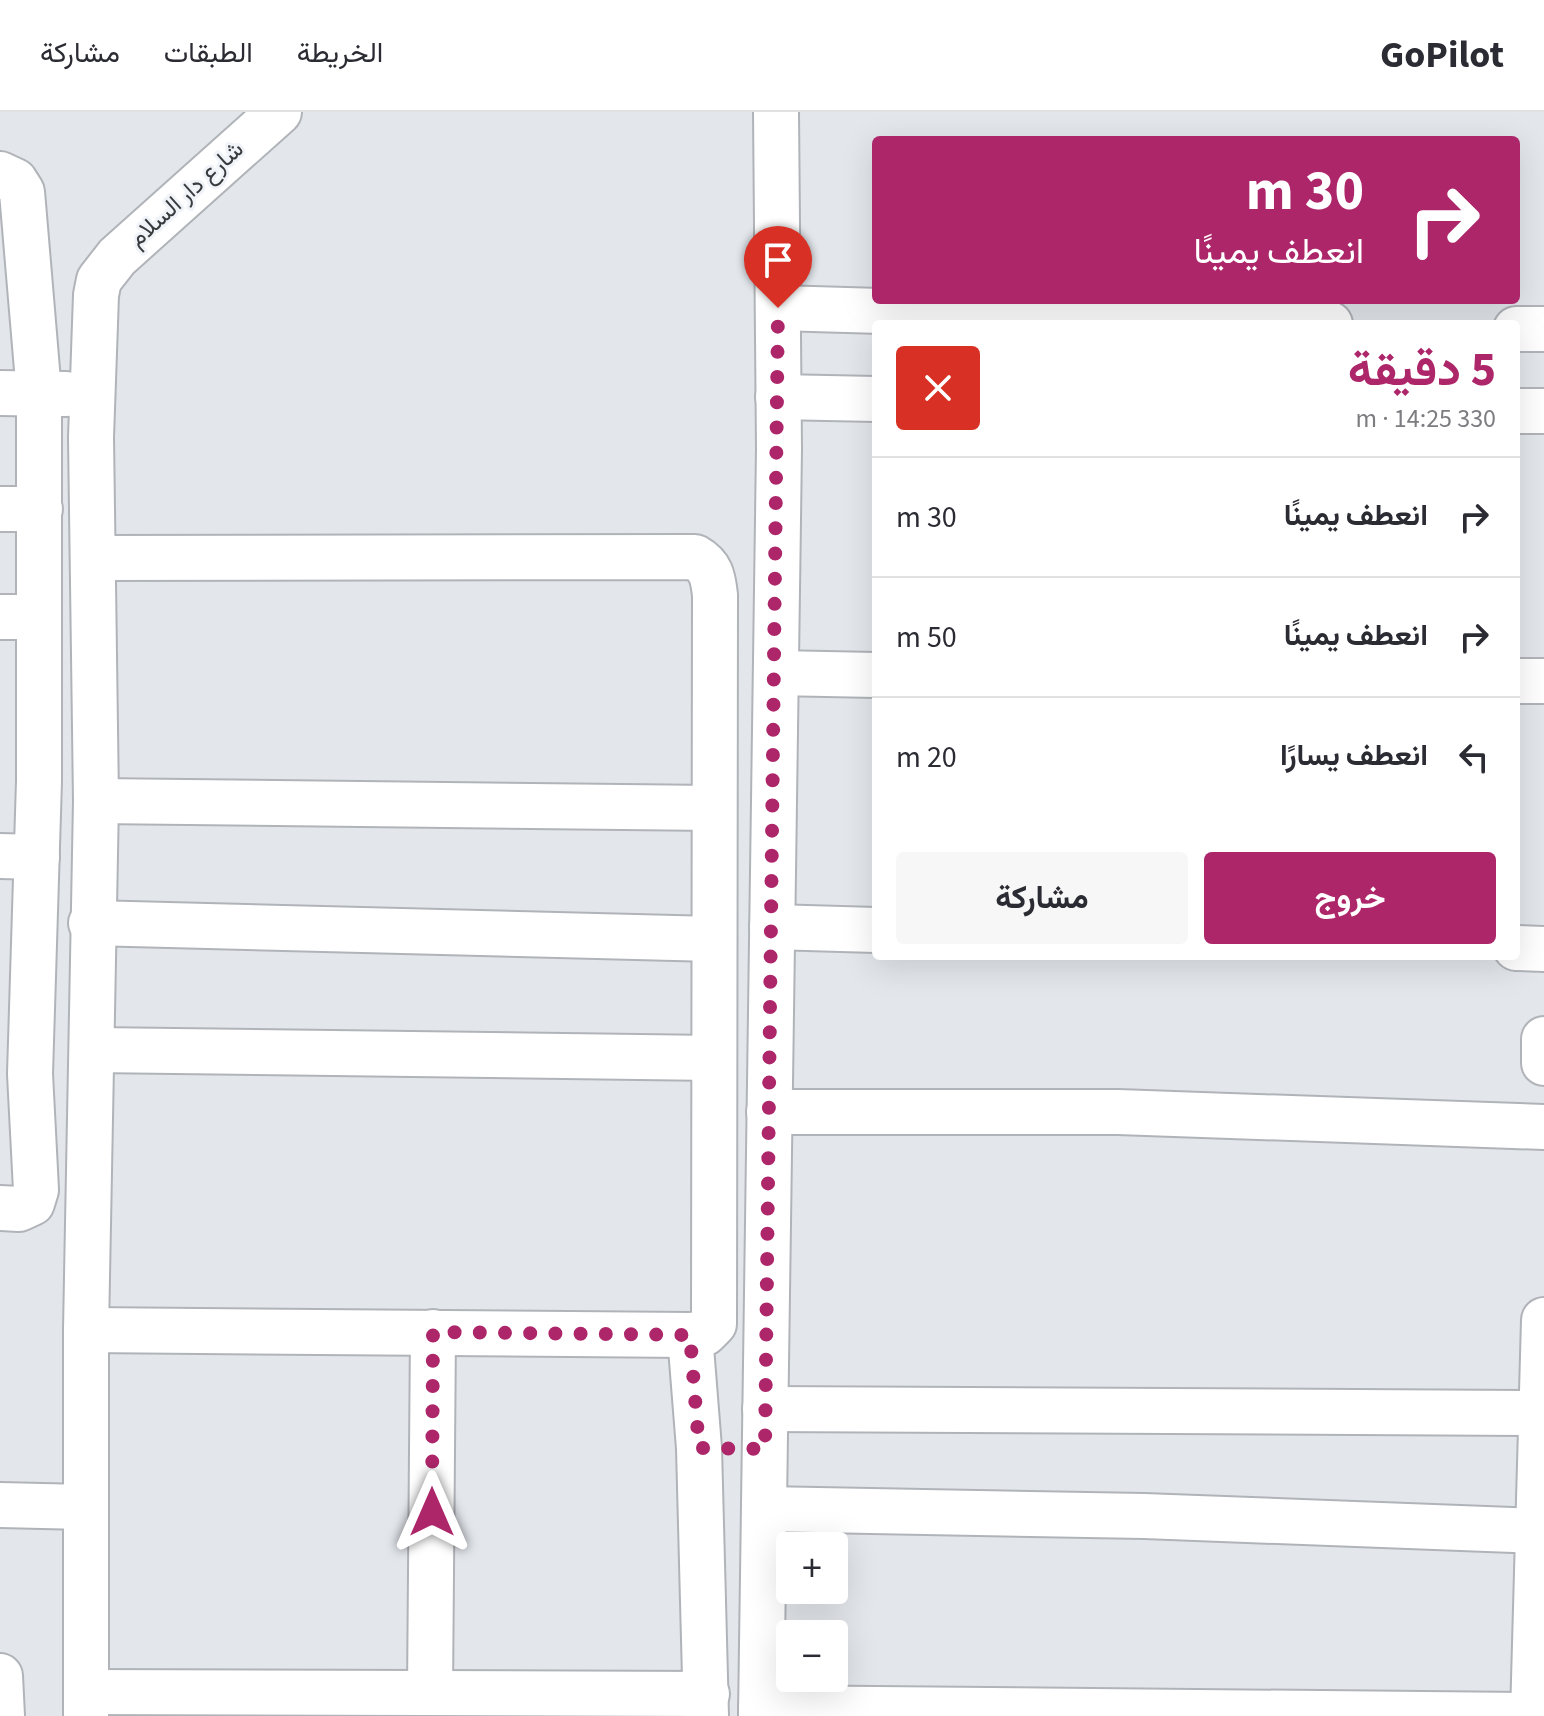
<!DOCTYPE html>
<html lang="ar">
<head>
<meta charset="utf-8">
<style>
  :root { --surface:#fff; --page:#f7f7f7; --text:#2b2b33; --muted:#7c7c81; --line:#e1e1e2; --accent:#ad266a }
  body { margin:0; font-family:"Source Sans 3",Vazirmatn,sans-serif; background:var(--page); color:var(--text); direction:rtl; height:100vh; display:flex; flex-direction:column; font-size:30px; white-space:nowrap }
  * { box-sizing:border-box; margin:0 }
  p { font-size:26px; color:var(--muted) }
  .icon { flex:none; width:44px; height:44px; fill:none; stroke:currentColor; stroke-width:2; stroke-linecap:round; stroke-linejoin:round }
  .map { position:relative; flex:1; overflow:hidden; direction:ltr }
  .sheet { position:absolute; left:872px; top:208px; width:648px; height:640px; display:flex; flex-direction:column; background:var(--surface); border-radius:8px; box-shadow:0 8px 32px #0002; direction:rtl }
  .sheet>* { flex:none }
  .top-card { position:absolute; left:872px; top:24px; width:648px; height:168px; border-radius:8px; box-shadow:0 8px 32px #0002; direction:rtl; background:#ad266a; color:#fff; overflow:hidden }
  .tools { position:absolute; left:776px; top:1420px; display:grid; gap:16px }
  .tools a { display:grid; place-items:center; width:72px; height:72px; border-radius:8px; background:var(--surface); box-shadow:0 8px 32px #0002; font-size:40px }
  .pin { position:absolute; display:grid; place-items:center; width:68px; height:68px; color:#fff; margin:-82px -34px; border-radius:50% 50% 50% 0; rotate:-45deg; box-shadow:0 0 8px #0007 }
  .pin .icon { rotate:45deg }
  .me { position:absolute; width:88px; margin:-44px; rotate:0deg; stroke-linejoin:round; filter:drop-shadow(0 0 6px #0008) }
  .turn { display:flex; align-items:center; gap:28px; height:168px; padding:0 24px; font-size:36px }
  .turn .icon { width:104px; height:104px; stroke-width:2.5 }
  .turn b { display:block; font-size:56px; line-height:68px }
  .round { display:grid; place-items:center; flex:none; width:84px; height:84px; border-radius:8px; background:var(--page) }
  .head { display:flex; align-items:center; justify-content:space-between; height:136px; padding:0 24px }
  h1 { font-size:48px; font-weight:700; line-height:60px; color:var(--accent) }
  .primary-button { display:flex; gap:16px; margin-top:auto; padding:16px 24px }
  .primary-button a { flex:1; height:92px; border-radius:8px; background:var(--accent); color:#fff; font-size:32px; font-weight:700; line-height:92px; text-align:center }
  .primary-button a+a { background:var(--page); color:var(--text) }
  ul { padding:0; list-style:none }
  li { display:flex; align-items:center; gap:24px; height:120px; padding:0 24px; border-top:2px solid var(--line) }
  li div { flex:1 }
  li b { display:block; font-size:30px }
  li em { font-style:normal }
  header { display:flex; align-items:center; gap:48px; box-sizing:border-box; height:112px; padding:0 40px; background:var(--surface); border-bottom:2px solid var(--line) }
  header strong { font-size:38px }
  nav { display:flex; gap:44px; margin-inline-start:auto; font-size:28px }
  .map>svg:first-child { display:block }
  .lines { fill:none; stroke-linecap:round; stroke-linejoin:round }
  .minor-casing { stroke:#b0b4b9; stroke-width:48 }
  .minor { stroke:#fff; stroke-width:44 }
  .route { stroke:#ad266a; stroke-width:14; stroke-dasharray:0 25.2 }
  .labels { text-anchor:middle; dominant-baseline:central; stroke-width:6; stroke-linejoin:round; paint-order:stroke }
  .street-label { font-size:24px; fill:#393b3d; stroke:#f0f4f9 }
</style>
</head>
<body>
<header>
<strong>GoPilot</strong>
<nav><a>الخريطة</a><a>الطبقات</a><a>مشاركة</a></nav>
</header>
<div class="map">
<svg width="1544" height="1604" viewBox="0 0 1544 1604">
  <rect width="100%" height="100%" fill="#e3e7ec"/>
  <g class="lines">
    <!-- minor casing -->
    <g class="minor-casing">
      <g id="minor">
        <polyline points="0,62 15,69 22,80 39,281 39,669 30,962 36,1078 32,1091 19,1097 0,1096"/>
        <polyline points="778,196 1330,212"/>
        <polyline points="1516,217 1544,217"/>
        <polyline points="0,281 66,282"/>
        <polyline points="778,285 876,287"/>
        <polyline points="1516,299 1544,299"/>
        <polyline points="0,397 40,397"/>
        <polyline points="0,505 39,505"/>
        <polyline points="776,561 876,563"/>
        <polyline points="1516,569 1544,569"/>
        <polyline points="96,689 714,696"/>
        <polyline points="0,744 37,745"/>
        <polyline points="91,811 714,827"/>
        <polyline points="772,815 876,818"/>
        <polyline points="1516,836 1544,837"/>
        <polyline points="1544,927 1544,951"/>
        <polyline points="93,938 714,946"/>
        <polyline points="769,1000 1118,1000 1544,1015"/>
        <path d="M 86,1218 L 690,1223 L 705,1221 L 714,1212 L 715,483 C 713,465 711,454 695,445 L 93,446"/>
        <polyline points="690,1223 699,1336 706,1604"/>
        <polyline points="765,1297 1541,1301"/>
        <polyline points="0,1393 85,1395"/>
        <polyline points="764,1397 1144,1404 1538,1419"/>
        <polyline points="0,1564 2,1604"/>
        <polyline points="86,1580 707,1582"/>
        <polyline points="430,1580 433,1220"/>
        <polyline points="761,1596 1533,1603"/>
        <polyline points="86,1604 86,1218 96,689 91,325 96,183 99,168 117,145 279,0"/>
        <polyline points="761,1604 779,337 776,0"/>
        <polyline points="1533,1604 1544,1208"/>
      </g>
    </g>
    <!-- minor -->
    <use href="#minor" class="minor"/>
  </g>
  <g class="lines">
    <!-- route -->
    <polyline class="route" points="432,1400 433,1220 690,1223 699,1336 765,1337 778,196"/>
  </g>
  <g class="labels">
    <!-- street labels -->
    <g class="street-label">
      <text transform="translate(186 82) rotate(-42)">شارع دار السلام</text>
    </g>
  </g>
</svg>
<div class="tools">
<a>+</a>
<a>−</a>
</div>
<div class="pin" style="left:778px;top:196px;background:#d93025"><svg class="icon" aria-label="arrive" viewBox="0 0 24 24"><path d="M6 21V4h12l-3 4 3 4H6"/></svg></div>
<svg class="me" style="left:432px;top:1400px" viewBox="-20 -20 40 40"><path d="M0-17L14 15 0 8-14 15z" fill="#ad266a" stroke="#fff" stroke-width="4"/></svg>
<div class="top-card">
<div class="turn"><svg class="icon" aria-label="right" viewBox="0 0 24 24"><path d="M7 20v-9h11M14 6l5 5-5 5"/></svg><div><b>30 m</b>انعطف يمينًا</div></div>
</div>
<section class="sheet">
<div class="head"><div><h1>5 دقيقة</h1><p>330 m · 14:25</p></div><a class="round" style="background:#d93025;color:#fff"><svg class="icon" aria-label="close" viewBox="0 0 24 24"><path d="M6 6l12 12M18 6L6 18"/></svg></a></div>
<ul>
<li><svg class="icon" aria-label="right" viewBox="0 0 24 24"><path d="M7 20v-9h11M14 6l5 5-5 5"/></svg><div><b>انعطف يمينًا</b></div><em>30 m</em></li>
<li><svg class="icon" aria-label="right" viewBox="0 0 24 24"><path d="M7 20v-9h11M14 6l5 5-5 5"/></svg><div><b>انعطف يمينًا</b></div><em>50 m</em></li>
<li><svg class="icon" aria-label="left" viewBox="0 0 24 24"><path d="M17 20v-9H6M10 6l-5 5 5 5"/></svg><div><b>انعطف يسارًا</b></div><em>20 m</em></li>
</ul>
<div class="primary-button"><a>خروج</a><a>مشاركة</a></div>
</section>
</div>
</body>
</html>
